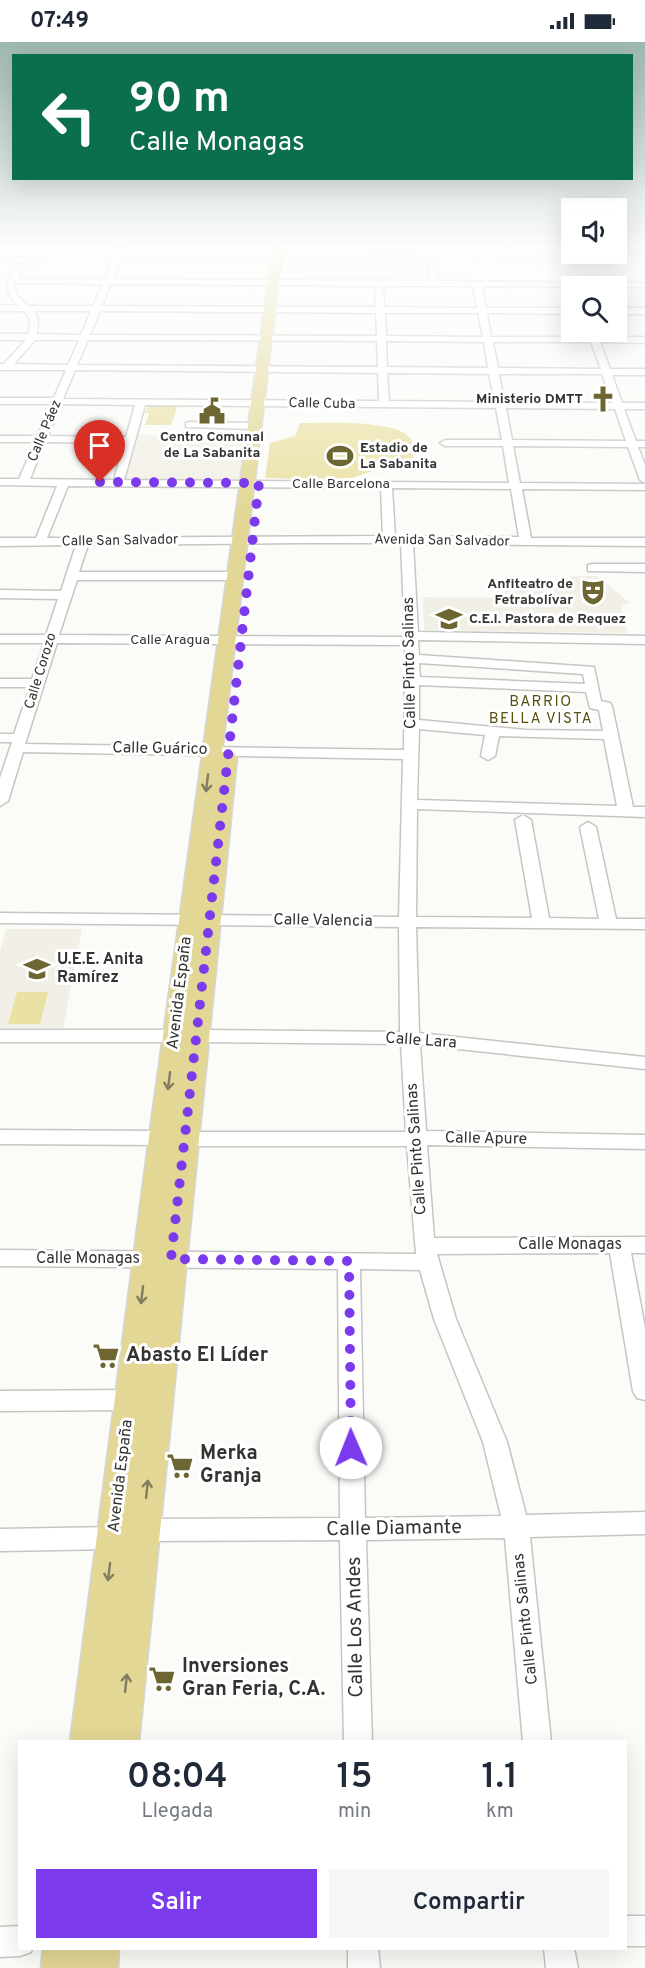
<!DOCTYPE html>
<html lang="es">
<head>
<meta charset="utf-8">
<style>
  :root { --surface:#fff; --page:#f6f6f7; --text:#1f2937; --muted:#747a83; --accent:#7c3aed }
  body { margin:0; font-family:Overpass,sans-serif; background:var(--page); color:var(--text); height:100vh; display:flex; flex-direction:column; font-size:22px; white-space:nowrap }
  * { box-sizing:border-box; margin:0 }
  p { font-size:20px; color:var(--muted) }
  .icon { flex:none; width:33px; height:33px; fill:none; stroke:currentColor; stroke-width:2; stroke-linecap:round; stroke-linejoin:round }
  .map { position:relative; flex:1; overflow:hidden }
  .sheet { position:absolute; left:18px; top:1698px; width:609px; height:210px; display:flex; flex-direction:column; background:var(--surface); border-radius:0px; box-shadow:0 6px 24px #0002 }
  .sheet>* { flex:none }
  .hud { position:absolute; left:12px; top:12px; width:621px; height:126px; border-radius:0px; box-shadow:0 6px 24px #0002; background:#0b6e4f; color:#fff; overflow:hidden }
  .fabs { position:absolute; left:561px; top:156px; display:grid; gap:12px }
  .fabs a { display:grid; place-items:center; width:66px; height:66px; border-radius:0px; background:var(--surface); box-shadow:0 6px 24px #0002; font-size:30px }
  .pin { position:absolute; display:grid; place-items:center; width:51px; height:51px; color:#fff; margin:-62px -26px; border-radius:50% 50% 50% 0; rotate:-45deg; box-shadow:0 0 6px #0007 }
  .pin .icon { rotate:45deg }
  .me { position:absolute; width:66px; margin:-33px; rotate:359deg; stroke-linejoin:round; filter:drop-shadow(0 0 4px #0008) }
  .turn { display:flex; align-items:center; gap:21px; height:126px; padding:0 18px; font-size:27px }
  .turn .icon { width:78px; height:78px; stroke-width:2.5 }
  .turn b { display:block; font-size:42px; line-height:51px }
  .eta { display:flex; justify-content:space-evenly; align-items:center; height:102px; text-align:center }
  .eta b { font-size:36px; font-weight:600; line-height:42px }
  .cta { display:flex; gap:12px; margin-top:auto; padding:12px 18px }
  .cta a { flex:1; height:69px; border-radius:0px; background:var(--accent); color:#fff; font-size:24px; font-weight:600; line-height:69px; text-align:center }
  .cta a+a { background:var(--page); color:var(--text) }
  .status { display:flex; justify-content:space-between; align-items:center; height:42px; padding:0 30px; background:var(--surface); direction:ltr }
  .status svg { height:16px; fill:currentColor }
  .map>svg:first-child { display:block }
  .built { fill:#f2f0e6 }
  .green { fill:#eae1a4 }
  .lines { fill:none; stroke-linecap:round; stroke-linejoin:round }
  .minor-casing { stroke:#c6c5c2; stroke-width:3 }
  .major-casing { stroke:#d6d6d6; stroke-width:3 }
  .minor { fill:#fff; fill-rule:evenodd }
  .major { fill:#e2d794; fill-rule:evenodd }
  .oneway { stroke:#827d5e }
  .route { stroke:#7c3aed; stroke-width:10; stroke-dasharray:0 18 }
  .labels { text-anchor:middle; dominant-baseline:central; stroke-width:6; stroke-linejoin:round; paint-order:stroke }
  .far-poi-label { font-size:14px; font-weight:bold; fill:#333331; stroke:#fff; text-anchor:end }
  .far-street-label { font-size:14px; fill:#333331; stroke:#fff }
  .far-neighbourhood-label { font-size:15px; letter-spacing:1.5px; fill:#594f10; stroke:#fff }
  .street-label { font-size:16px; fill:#333331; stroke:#fff }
  .poi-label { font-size:16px; font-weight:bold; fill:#333331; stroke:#fff; text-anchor:start }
  .near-poi-label { font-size:20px; font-weight:bold; fill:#333331; stroke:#fff; text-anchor:start }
  .near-street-label { font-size:20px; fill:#333331; stroke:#fff }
</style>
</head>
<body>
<div class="status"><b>07:49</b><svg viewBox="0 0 49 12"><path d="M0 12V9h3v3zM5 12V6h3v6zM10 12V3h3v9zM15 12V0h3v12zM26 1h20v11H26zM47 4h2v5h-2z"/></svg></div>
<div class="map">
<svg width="645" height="1926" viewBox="0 0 645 1926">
  <rect width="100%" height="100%" fill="#fbfbf8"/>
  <!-- built -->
  <g class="built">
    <polygon points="292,204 424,204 429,240 289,239"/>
    <polygon points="138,393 245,394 241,437 130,438 126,436"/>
    <polygon points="570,534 597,534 630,561 621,563 627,591 424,588 423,557 420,555 506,556 504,544 567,545"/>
    <polygon points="6,887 82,887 63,986 0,986 0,910"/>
  </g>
  <!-- green -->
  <g class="green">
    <rect x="365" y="204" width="54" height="7"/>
    <polygon points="149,363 178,363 171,383 145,383 149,371 145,371"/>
    <path d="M 300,381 C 323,381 396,377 410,396 C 415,403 413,416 413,424 L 384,425 L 346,438 L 265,436 L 270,401 L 295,394 Z"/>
    <polygon points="17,950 48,950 40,982 8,982"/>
  </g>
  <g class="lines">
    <!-- minor casing -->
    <g class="minor-casing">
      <g id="minor">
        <path d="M 50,204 L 59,204 L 22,230 L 18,237 L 105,237 L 119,204 L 127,204 L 124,212 L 277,212 L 281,214 L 277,216 L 122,216 L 113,237 L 430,239 L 426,204 L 434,204 L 438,239 L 645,241 L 645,245 L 482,244 L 486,266 L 572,266 L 572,272 L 487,271 L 491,295 L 589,295 L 588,290 L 596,290 L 598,295 L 645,295 L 645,301 L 600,300 L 610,327 L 645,327 L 645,333 L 612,333 L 622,361 L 645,361 L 645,367 L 624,367 L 636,399 L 645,399 L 645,405 L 638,405 L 645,423 L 645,441 L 640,438 L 628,405 L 513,404 L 520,441 L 645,442 L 645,448 L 522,447 L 531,496 L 645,496 L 645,504 L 413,502 L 418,590 L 645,594 L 645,602 L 418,598 L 419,613 L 594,625 L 601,659 L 610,661 L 612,664 L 633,765 L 645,765 L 645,775 L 417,767 L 416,875 L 532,876 L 515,778 L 523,773 L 531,778 L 549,876 L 599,877 L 580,785 L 588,780 L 596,785 L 616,877 L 645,877 L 645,887 L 416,885 L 419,991 L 645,1015 L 645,1027 L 420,1003 L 426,1089 L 645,1093 L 645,1107 L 427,1103 L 434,1196 L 645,1195 L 645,1211 L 631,1211 L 645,1286 L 645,1358 L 637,1356 L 633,1349 L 610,1211 L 437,1212 L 456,1277 L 507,1400 L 526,1473 L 645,1470 L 645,1492 L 530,1495 L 551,1700 L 523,1700 L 505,1496 L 366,1498 L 372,1700 L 344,1700 L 340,1498 L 143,1499 L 134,1496 L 130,1488 L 134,1480 L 143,1477 L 340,1476 L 338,1227 L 0,1224 L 0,1208 L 416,1212 L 407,1104 L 184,1104 L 177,1102 L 174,1097 L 177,1092 L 184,1090 L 406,1090 L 401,1002 L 195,1000 L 188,998 L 186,994 L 188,990 L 195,988 L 400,990 L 399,885 L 0,881 L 0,871 L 399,875 L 403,717 L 23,710 L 8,759 L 0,764 L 0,736 L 12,700 L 0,700 L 0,692 L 14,692 L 30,645 L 0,645 L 0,637 L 32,637 L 44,601 L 0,601 L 0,593 L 46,593 L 58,557 L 0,556 L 0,548 L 61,549 L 76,503 L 0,504 L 0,496 L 36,496 L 57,444 L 0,443 L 0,437 L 19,437 L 35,400 L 0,400 L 0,394 L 37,394 L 51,362 L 0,362 L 0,356 L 54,356 L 66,328 L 0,328 L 0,322 L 4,322 L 26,298 L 0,298 L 0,292 L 28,292 C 31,283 31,276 24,269 L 0,269 L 0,263 L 19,264 C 1,247 4,234 25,221 L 0,218 L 0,214 L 31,217 ZM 14,241 L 103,242 L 93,264 L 29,264 L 17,253 ZM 111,242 L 375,244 L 376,265 L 102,264 ZM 383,244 L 473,244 L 477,266 L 384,265 ZM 34,269 L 91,269 L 81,293 L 37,292 L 38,277 ZM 100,269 L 376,271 L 377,294 L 90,293 ZM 385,271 L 478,271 L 483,295 L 386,294 ZM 35,298 L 79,298 L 68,323 L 14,322 ZM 88,298 L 377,299 L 378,325 L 77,323 ZM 386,299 L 484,300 L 488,326 L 387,325 ZM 493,300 L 591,300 L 601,327 L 498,326 ZM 75,328 L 378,331 L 379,359 L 63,357 ZM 387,331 L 489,332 L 495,360 L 389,359 ZM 499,332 L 602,332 L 612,361 L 504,360 ZM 61,362 L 135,363 L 126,395 L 48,394 ZM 145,363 L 496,366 L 502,398 L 445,398 L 440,401 L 445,404 L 503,404 L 509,441 L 124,438 ZM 506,366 L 615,367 L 626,399 L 512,398 ZM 45,400 L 124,401 L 114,438 L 30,437 ZM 68,444 L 381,446 L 383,494 L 47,496 ZM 392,446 L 511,447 L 519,495 L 395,494 ZM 297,501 L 401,501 L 405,595 L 59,593 L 77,538 L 235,538 L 241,534 L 235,530 L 79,530 L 88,503 ZM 57,601 L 405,603 L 404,708 L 25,702 ZM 419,621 L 583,632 L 585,642 L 420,635 ZM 419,643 L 586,650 L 590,666 L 599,668 L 603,689 L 526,688 L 419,678 ZM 419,687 L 485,693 L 481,714 L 488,718 L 495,714 L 499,694 L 604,697 L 617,764 L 417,758 ZM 360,1227 L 420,1228 L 434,1277 L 483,1400 L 501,1474 L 365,1476 Z"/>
        <polygon points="467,204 475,204 476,214 470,214"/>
        <polygon points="505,213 645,214 645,218 502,217 501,215"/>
        <rect x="616" y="266" width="29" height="6"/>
        <polygon points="190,380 255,381 260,384 255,387 186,385 186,381"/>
        <polygon points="592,522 645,522 645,530 588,529 588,523"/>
        <polygon points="0,988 175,988 182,990 184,994 182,998 175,1000 0,1000"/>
        <polygon points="0,1088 162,1089 169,1091 172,1096 169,1101 162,1103 0,1102"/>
        <polygon points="130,1348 138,1351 142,1358 138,1365 130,1368 0,1369 0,1349"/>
        <polygon points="113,1485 122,1488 126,1496 122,1504 113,1507 0,1509 0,1487"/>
        <rect x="626" y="1874" width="19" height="30"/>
        <polygon points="20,1884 20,1906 32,1906 31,1910 20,1914 0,1915 0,1885"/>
        <polygon points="348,1906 378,1906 380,1926 348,1926"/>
        <polygon points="544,1906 574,1906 578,1926 546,1926"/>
      </g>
    </g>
    <!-- major casing -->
    <g class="major-casing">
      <g id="major">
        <polygon points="273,204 283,204 222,710 234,711 237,715 139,1700 70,1700 150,1088"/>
        <polygon points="43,1906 119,1906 118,1926 41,1926"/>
      </g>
    </g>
    <!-- minor -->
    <use href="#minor" class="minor"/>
    <!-- major -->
    <use href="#major" class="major"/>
  </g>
  <!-- one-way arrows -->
  <defs><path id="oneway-shaft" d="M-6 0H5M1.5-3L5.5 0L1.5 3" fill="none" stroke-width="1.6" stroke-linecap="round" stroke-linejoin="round" transform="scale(1.5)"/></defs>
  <g class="oneway">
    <use href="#oneway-shaft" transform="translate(207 741) rotate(97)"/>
    <use href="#oneway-shaft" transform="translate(169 1039) rotate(97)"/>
    <use href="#oneway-shaft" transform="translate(142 1253) rotate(97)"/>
    <use href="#oneway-shaft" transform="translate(147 1447) rotate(-84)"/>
    <use href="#oneway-shaft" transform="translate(109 1530) rotate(97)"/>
    <use href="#oneway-shaft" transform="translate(126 1641) rotate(-84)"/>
  </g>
  <!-- sky -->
  <linearGradient id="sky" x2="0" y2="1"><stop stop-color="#9eb8ad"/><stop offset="0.43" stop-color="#fdfdfc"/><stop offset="1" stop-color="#fdfdfc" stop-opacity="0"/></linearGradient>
  <rect width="645" height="474" fill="url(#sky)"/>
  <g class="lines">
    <!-- route -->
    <polyline class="route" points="100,440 259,441 171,1217 349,1219 351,1406"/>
  </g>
  <!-- icons -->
  <defs>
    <g id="church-bare" transform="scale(2.07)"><path d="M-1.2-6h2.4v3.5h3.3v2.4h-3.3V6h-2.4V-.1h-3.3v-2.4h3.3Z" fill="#6e6632" stroke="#fff" stroke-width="2.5" paint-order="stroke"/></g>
    <g id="civic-bare" transform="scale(2.07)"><path d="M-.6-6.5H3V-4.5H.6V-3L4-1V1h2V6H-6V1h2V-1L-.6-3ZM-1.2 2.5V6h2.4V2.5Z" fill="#6e6632" stroke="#fff" stroke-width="2.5" paint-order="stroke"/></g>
    <g id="stadium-bare" transform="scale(2.07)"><path d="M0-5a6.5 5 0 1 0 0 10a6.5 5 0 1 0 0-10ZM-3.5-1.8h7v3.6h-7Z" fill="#6e6632" stroke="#fff" stroke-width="2.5" paint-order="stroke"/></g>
    <g id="theatre-bare" transform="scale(2.07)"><path d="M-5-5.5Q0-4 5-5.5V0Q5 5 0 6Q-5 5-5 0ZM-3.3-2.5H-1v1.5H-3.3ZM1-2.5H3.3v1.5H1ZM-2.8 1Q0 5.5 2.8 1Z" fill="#6e6632" stroke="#fff" stroke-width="2.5" paint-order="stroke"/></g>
    <g id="school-bare" transform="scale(2.07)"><path d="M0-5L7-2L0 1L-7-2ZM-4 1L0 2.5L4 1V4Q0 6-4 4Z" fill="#6e6632" stroke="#fff" stroke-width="2.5" paint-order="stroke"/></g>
    <g id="supermarket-bare" transform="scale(2.07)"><path d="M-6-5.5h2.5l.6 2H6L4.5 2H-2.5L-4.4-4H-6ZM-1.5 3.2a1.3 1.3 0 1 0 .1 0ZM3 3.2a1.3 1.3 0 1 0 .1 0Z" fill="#6e6632" stroke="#fff" stroke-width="2.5" paint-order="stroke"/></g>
  </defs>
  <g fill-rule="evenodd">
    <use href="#church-bare" x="603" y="357"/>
    <use href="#civic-bare" x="212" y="369"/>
    <use href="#stadium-bare" x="340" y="414"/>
    <use href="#theatre-bare" x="593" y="550"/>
    <use href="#school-bare" x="449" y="577"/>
    <use href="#school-bare" x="37" y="927"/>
    <use href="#supermarket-bare" x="106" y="1314"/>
    <use href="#supermarket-bare" x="180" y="1424"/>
    <use href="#supermarket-bare" x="162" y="1637"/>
  </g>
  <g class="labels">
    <!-- far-poi labels -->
    <g class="far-poi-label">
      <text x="583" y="357">Ministerio DMTT</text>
      <text x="212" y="395" text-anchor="middle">Centro Comunal<tspan x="212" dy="16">de La Sabanita</tspan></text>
      <text x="360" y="406" text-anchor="start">Estadio de<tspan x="360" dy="16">La Sabanita</tspan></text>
      <text x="573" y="542">Anfiteatro de<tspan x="573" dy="16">Fetrabolívar</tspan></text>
      <text x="469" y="577" text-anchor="start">C.E.I. Pastora de Requez</text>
    </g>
    <!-- far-street labels -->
    <g class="far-street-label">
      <text transform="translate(322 362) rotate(1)">Calle Cuba</text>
      <text transform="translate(45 389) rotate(-67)">Calle Páez</text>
      <text x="341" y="442">Calle Barcelona</text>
      <text transform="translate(120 499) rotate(-1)">Calle San Salvador</text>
      <text transform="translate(442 499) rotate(1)">Avenida San Salvador</text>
      <text x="170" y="598">Calle Aragua</text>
      <text transform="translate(41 629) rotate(-73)">Calle Corozo</text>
    </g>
    <!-- far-neighbourhood labels -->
    <g class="far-neighbourhood-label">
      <text x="541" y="660">BARRIO<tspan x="541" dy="17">BELLA VISTA</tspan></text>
    </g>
    <!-- street labels -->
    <g class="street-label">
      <text transform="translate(410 621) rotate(-91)">Calle Pinto Salinas</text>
      <text transform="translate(160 707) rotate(1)">Calle Guárico</text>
      <text transform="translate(323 879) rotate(1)">Calle Valencia</text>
      <text transform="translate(180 951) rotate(-83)">Avenida España</text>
      <text transform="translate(421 999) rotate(4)">Calle Lara</text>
      <text transform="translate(486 1097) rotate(1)">Calle Apure</text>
      <text transform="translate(417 1107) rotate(-94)">Calle Pinto Salinas</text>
      <text x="570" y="1203">Calle Monagas</text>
      <text x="88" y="1217">Calle Monagas</text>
      <text transform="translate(121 1434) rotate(-83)">Avenida España</text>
      <text transform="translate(526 1577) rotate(-96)">Calle Pinto Salinas</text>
    </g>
    <!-- poi labels -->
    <g class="poi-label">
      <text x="57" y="918">U.E.E. Anita<tspan x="57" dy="18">Ramírez</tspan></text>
    </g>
    <!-- near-poi labels -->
    <g class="near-poi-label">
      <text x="126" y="1314">Abasto El Líder</text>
      <text x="200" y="1412">Merka<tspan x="200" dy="23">Granja</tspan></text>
      <text x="182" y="1625">Inversiones<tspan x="182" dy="23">Gran Feria, C.A.</tspan></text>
    </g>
    <!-- near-street labels -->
    <g class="near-street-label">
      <text transform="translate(394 1487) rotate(-1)">Calle Diamante</text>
      <text transform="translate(356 1585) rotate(-91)">Calle Los Andes</text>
    </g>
  </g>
</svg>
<div class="fabs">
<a><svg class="icon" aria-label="sound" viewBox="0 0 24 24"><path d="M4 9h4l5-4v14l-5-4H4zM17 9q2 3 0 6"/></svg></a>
<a><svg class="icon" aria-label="search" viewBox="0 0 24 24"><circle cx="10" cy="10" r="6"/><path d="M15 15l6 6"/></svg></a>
</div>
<div class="pin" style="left:100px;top:440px;background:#d93025"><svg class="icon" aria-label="arrive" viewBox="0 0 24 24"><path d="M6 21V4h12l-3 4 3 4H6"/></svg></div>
<svg class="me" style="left:351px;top:1406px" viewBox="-20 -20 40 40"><circle r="19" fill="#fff"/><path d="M0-13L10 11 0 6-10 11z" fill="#7c3aed"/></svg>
<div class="hud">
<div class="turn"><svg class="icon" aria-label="left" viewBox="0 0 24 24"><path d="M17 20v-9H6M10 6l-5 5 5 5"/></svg><div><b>90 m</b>Calle Monagas</div></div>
</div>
<section class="sheet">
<div class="eta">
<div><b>08:04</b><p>Llegada</p></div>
<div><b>15</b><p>min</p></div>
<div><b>1.1</b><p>km</p></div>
</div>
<div class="cta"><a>Salir</a><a>Compartir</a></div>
</section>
</div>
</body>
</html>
